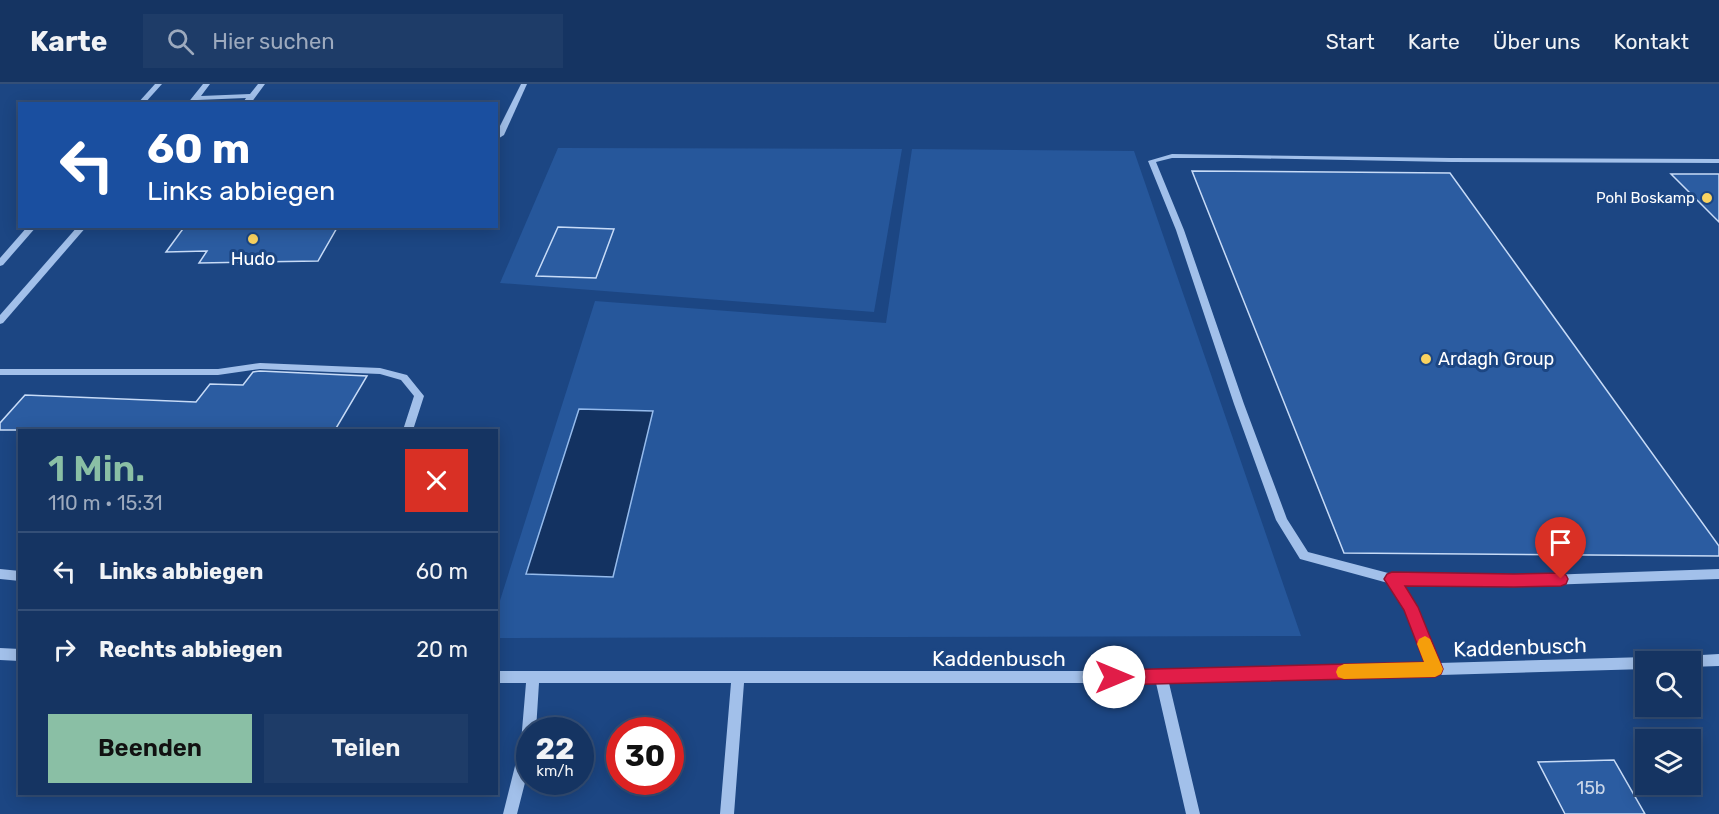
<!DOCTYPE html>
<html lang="de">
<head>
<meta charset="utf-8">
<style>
  :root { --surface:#153462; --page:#1e3c68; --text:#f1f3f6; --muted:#9daabe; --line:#344f77; --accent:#8abfa5 }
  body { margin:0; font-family:Rubik,sans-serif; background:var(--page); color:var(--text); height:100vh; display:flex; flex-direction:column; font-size:22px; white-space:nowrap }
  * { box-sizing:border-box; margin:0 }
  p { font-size:20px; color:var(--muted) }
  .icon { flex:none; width:33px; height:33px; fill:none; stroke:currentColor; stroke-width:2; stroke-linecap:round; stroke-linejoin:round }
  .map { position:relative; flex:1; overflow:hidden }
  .sheet { position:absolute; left:18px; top:345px; width:480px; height:366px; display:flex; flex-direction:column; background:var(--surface); border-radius:0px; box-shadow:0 3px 15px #0003,0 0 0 2px var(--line) }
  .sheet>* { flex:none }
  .hud { position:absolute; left:18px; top:18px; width:480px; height:126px; border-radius:0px; box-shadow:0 3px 15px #0003,0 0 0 2px var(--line); background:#1a4fa0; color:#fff; overflow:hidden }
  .tools { position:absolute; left:1635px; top:567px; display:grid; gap:12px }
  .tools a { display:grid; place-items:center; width:66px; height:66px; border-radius:0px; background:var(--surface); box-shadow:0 3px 15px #0003,0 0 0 2px var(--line); font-size:30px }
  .speed { position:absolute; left:516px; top:633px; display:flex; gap:12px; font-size:30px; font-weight:700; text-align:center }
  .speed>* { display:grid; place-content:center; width:78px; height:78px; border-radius:50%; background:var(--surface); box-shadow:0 3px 15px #0003,0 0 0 2px var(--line); line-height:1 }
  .speed small { font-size:15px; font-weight:400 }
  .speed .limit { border:9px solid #d22; background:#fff; color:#111 }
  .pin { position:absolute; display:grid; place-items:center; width:51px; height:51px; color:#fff; margin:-62px -26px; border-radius:50% 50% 50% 0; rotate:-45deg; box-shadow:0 0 6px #0007 }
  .pin .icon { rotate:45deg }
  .me { position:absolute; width:66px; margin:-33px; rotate:90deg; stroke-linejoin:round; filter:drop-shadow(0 0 4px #0008) }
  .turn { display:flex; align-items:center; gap:21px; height:126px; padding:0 30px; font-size:27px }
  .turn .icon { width:78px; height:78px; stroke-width:2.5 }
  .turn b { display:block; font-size:42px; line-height:51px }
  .round { display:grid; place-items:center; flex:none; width:63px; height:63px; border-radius:0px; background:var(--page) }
  .headline { display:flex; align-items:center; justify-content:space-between; height:102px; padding:0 30px }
  h1 { font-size:36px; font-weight:600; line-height:45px; color:var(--accent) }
  .primary-button { display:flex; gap:12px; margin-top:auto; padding:12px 30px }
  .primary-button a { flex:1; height:69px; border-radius:0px; background:var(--accent); color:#111; font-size:24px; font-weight:600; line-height:69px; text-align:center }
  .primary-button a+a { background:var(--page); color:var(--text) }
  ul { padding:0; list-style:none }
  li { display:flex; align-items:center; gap:18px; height:78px; padding:0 30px; border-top:2px solid var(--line) }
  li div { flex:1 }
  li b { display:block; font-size:22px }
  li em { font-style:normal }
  header { display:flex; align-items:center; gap:36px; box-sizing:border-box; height:84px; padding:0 30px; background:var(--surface); border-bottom:2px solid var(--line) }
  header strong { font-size:28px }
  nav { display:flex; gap:33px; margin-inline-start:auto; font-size:21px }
  .search { width:420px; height:54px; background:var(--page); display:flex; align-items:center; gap:15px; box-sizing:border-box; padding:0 21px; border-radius:0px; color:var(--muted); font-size:22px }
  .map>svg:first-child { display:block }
  .green { fill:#26579b }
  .water { fill:#133261; stroke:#95bbec; stroke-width:1.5 }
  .building { fill:#2b5ca1; stroke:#c7dbf7; stroke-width:1.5 }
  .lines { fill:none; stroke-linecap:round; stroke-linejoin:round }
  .minor { fill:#a2c0ea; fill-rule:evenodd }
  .route { fill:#e11d48; stroke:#92132f; stroke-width:1.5 }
  .slow { fill:#f59e0b }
  .poi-dot { fill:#fad360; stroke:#1c4683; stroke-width:2 }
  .labels { text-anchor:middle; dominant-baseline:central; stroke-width:6; stroke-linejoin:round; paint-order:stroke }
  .far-poi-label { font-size:15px; fill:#fff; stroke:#1c4683; text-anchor:end }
  .poi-label { font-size:18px; fill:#fff; stroke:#1c4683 }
  .near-number-label { font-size:18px; fill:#cad6e8 }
  .near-street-label { font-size:21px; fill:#fff; stroke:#1c4683 }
</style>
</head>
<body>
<header>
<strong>Karte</strong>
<div class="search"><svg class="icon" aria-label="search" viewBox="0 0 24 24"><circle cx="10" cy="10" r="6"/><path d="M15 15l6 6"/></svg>Hier suchen</div>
<nav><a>Start</a><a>Karte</a><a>Über uns</a><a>Kontakt</a></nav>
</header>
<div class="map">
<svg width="1719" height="730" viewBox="0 0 1719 730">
  <rect width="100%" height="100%" fill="#1c4683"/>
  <!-- green -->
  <g class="green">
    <polygon points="558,64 902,65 874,228 500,199"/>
    <polygon points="912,65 1134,67 1301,552 497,554 497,526 595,217 886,239"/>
  </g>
  <!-- water -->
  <polygon class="water" points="579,325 653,327 613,493 526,490"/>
  <!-- building -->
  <g class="building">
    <polygon points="1192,87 1450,89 1719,462 1719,472 1344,469"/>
    <polygon points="1671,90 1719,90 1719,138"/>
    <polygon points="185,142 338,142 318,177 199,179 207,167 166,168"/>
    <polygon points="558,143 614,145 596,194 536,192"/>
    <polygon points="260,287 367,292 335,346 0,346 0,339 25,311 196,318 210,300 243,301 253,288"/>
    <polygon points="1614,676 1645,730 1565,730 1538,678"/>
  </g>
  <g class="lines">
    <!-- minor -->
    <g class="minor">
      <polygon points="155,0 162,0 144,20 137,20"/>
      <polygon points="203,0 210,0 201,12 250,10 258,0 265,0 251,19 248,19 244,17 246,14 197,16 194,20 187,20"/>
      <polygon points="521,0 527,0 504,51 496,56 496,50"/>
      <polygon points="1172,70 1451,74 1719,75 1719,79 1451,78 1238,74 1172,74 1156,78 1184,146 1244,320 1287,435 1308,468 1392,490 1514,492 1719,485 1719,495 1514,502 1402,500 1416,523 1439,579 1646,573 1650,575 1652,578 1646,578 1646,585 1169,599 1200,730 1186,730 1156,599 744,599 734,730 720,730 731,599 539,599 536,646 530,646 530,679 517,730 503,730 521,658 526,599 496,599 496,587 1161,587 1427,580 1405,525 1388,499 1300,475 1276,436 1234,320 1176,146 1148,77"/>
      <polygon points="28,142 37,142 3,181 0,182 0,174"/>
      <polygon points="78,142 87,142 3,239 0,240 0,231"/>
      <polygon points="260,279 380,284 407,291 424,312 413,346 403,346 414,312 401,296 380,290 260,285 218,291 0,291 0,285 218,285"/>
      <polygon points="0,485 20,487 20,497 0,495"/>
      <polygon points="0,564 20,565 20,577 0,576"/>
      <polygon points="1719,570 1719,582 1690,583 1690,578 1678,578 1680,574 1684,572"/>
    </g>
  </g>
  <!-- route -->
  <polygon class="route" points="1392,488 1514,490 1561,489 1566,491 1568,495 1566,500 1561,502 1514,503 1405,502 1418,523 1443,585 1441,590 1435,593 1114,601 1108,599 1106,593 1108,588 1114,586 1424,578 1404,526 1384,495 1387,490"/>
  <!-- slow -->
  <polygon class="slow" points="1425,552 1430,555 1443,585 1441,590 1435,593 1344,595 1338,593 1336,588 1338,583 1344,580 1424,578 1417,560 1419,555"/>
  <!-- markers -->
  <g class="poi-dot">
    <circle cx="1707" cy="114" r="6"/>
    <circle cx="253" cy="155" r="6"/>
    <circle cx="1426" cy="275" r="6"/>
  </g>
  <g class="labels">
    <!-- far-poi labels -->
    <g class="far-poi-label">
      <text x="1695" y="114">Pohl Boskamp</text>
    </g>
    <!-- poi labels -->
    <g class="poi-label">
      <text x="253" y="175">Hudo</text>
      <text x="1438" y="275" text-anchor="start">Ardagh Group</text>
    </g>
    <!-- near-number labels -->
    <g class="near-number-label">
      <text x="1591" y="704">15b</text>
    </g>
    <!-- near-street labels -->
    <g class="near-street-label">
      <text transform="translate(1520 563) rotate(-2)">Kaddenbusch</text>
      <text x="999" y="574">Kaddenbusch</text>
    </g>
  </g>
</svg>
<div class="tools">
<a><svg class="icon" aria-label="search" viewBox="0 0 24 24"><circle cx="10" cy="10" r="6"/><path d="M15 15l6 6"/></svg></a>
<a><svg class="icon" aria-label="layers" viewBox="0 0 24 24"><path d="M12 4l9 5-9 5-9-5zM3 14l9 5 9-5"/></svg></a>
</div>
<div class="speed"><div>22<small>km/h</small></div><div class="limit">30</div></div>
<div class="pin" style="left:1561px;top:495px;background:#d93025"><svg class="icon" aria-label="arrive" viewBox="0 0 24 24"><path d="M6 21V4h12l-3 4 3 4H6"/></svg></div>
<svg class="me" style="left:1114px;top:593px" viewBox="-20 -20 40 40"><circle r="19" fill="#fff"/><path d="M0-13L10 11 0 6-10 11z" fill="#e11d48"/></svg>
<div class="hud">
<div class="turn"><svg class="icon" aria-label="left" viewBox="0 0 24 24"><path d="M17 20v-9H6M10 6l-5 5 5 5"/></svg><div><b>60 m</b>Links abbiegen</div></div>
</div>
<section class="sheet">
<div class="headline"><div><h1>1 Min.</h1><p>110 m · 15:31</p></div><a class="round" style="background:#d93025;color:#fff"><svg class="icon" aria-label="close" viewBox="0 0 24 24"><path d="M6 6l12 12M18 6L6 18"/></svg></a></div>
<ul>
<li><svg class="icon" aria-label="left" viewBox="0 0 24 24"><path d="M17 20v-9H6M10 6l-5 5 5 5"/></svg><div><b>Links abbiegen</b></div><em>60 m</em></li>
<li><svg class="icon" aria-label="right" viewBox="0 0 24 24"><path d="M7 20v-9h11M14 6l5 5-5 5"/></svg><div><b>Rechts abbiegen</b></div><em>20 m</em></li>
</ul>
<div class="primary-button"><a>Beenden</a><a>Teilen</a></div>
</section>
</div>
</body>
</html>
